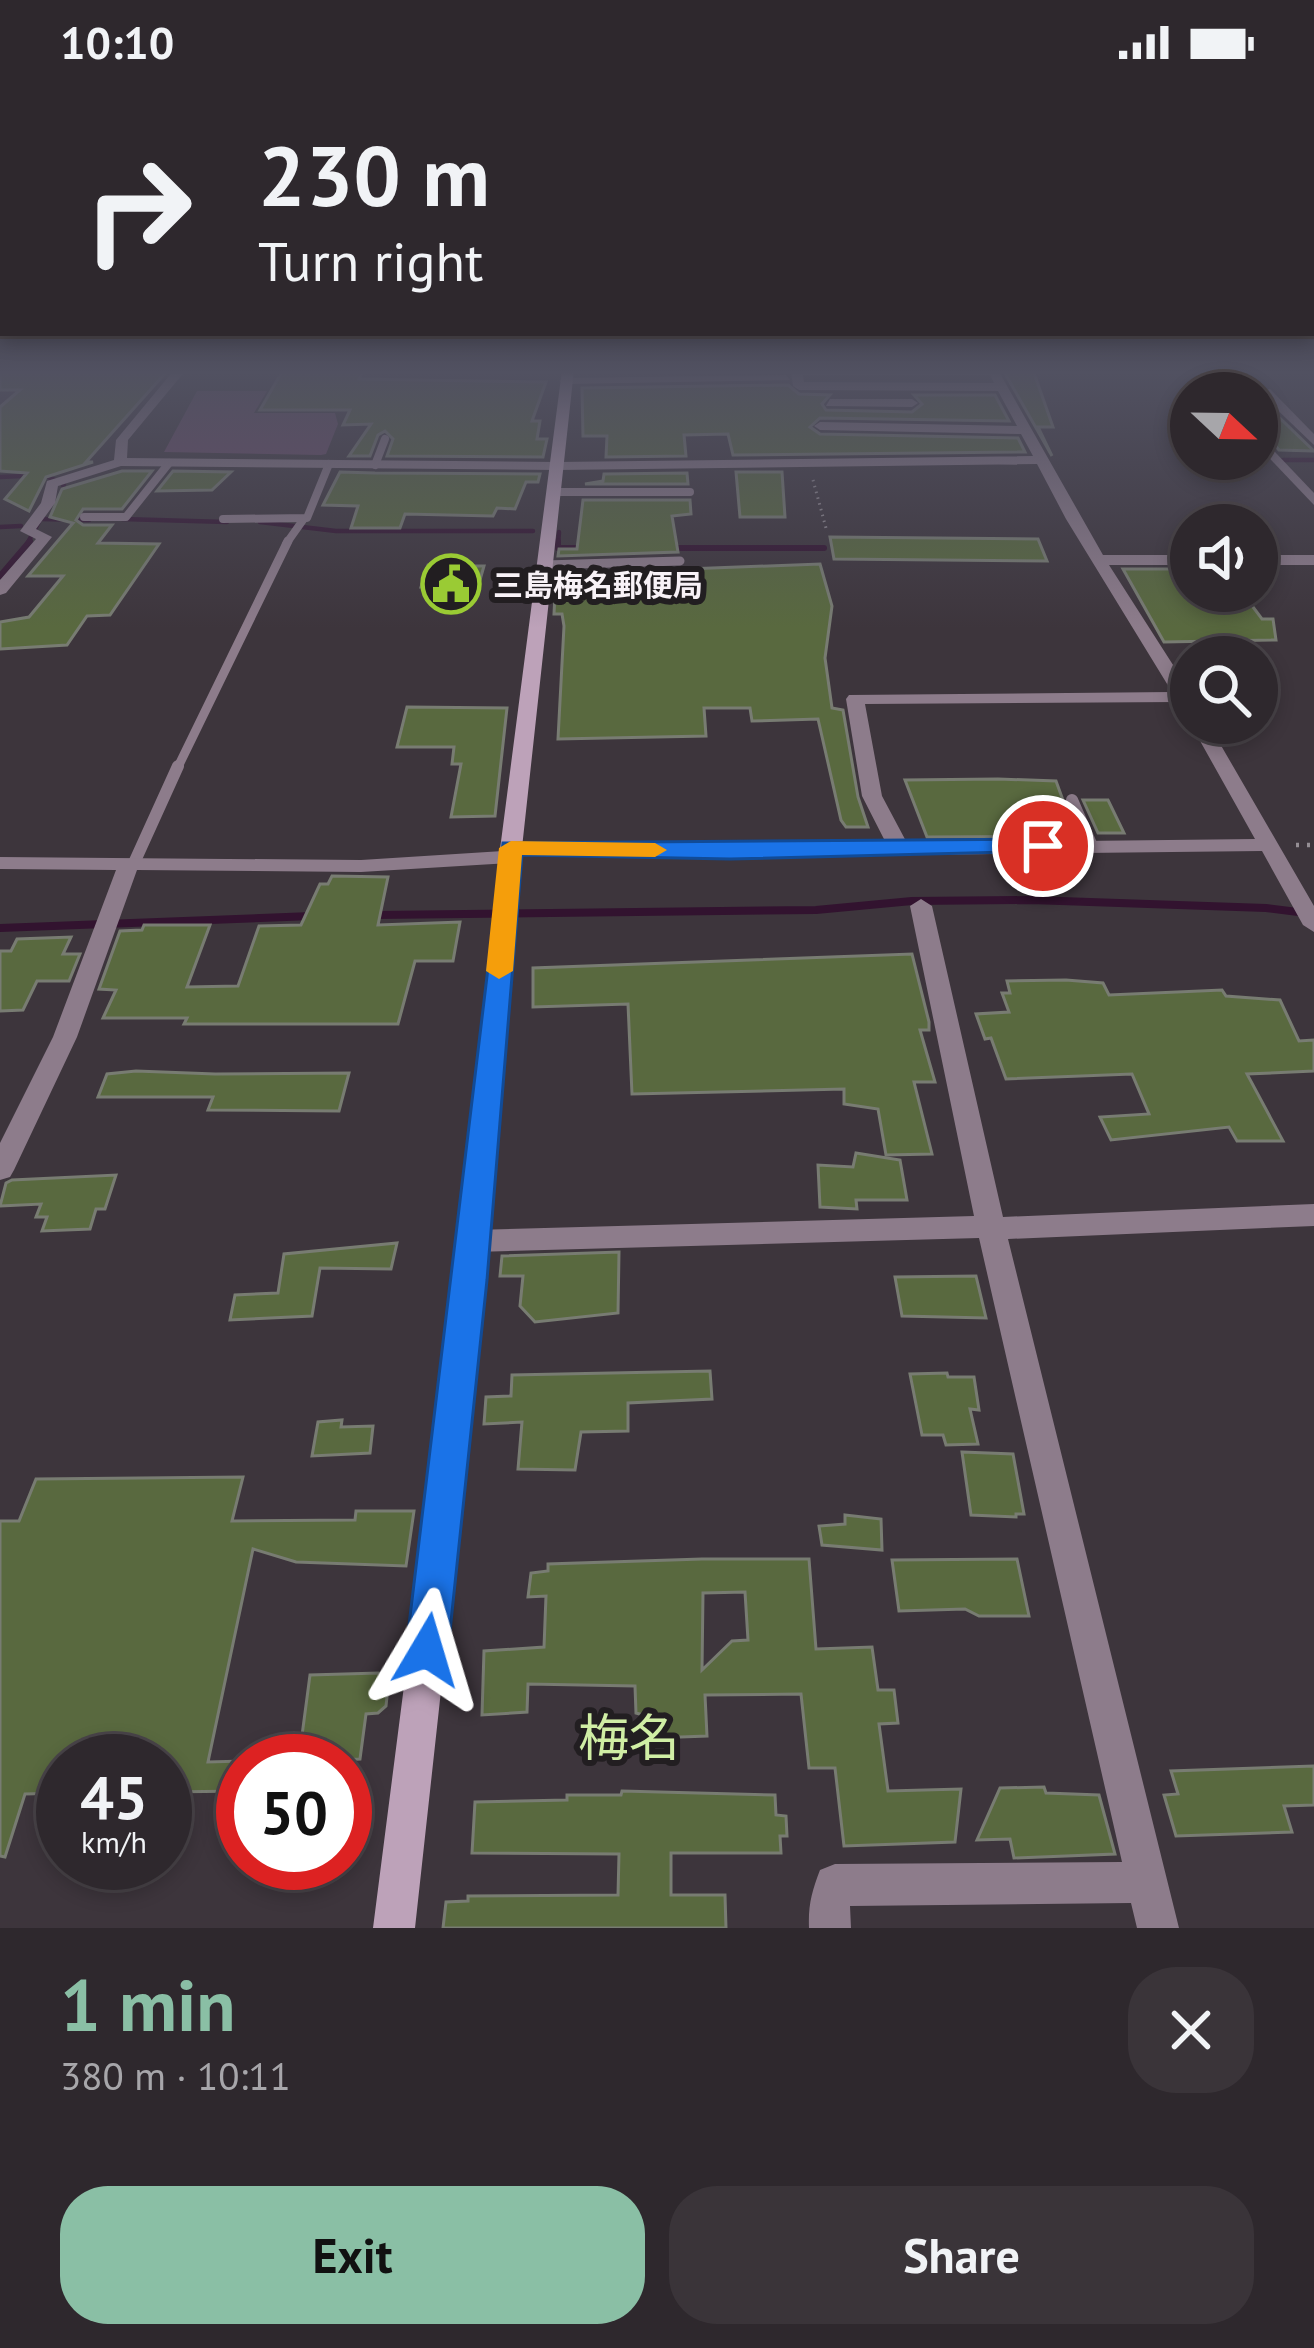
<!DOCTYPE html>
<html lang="en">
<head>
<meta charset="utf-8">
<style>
  :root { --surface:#2e282d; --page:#3a3439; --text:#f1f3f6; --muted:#a7a6aa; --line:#494449; --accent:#8abfa5 }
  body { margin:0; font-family:"PT Sans","Noto Sans JP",sans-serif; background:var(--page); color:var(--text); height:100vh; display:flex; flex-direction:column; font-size:45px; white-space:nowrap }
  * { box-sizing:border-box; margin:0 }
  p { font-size:39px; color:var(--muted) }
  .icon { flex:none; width:66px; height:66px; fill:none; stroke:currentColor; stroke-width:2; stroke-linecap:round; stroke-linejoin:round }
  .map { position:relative; height:1844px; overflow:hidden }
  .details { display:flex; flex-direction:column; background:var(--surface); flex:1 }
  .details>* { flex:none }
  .guide { position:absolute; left:0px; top:0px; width:1314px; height:252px; box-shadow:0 6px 18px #0003,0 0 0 3px var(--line); background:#2e282d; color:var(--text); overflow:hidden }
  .needle { width:78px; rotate:112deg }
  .controls { position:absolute; left:1170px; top:288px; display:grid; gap:24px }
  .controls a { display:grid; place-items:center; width:108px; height:108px; border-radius:50%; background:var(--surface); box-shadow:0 6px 18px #0003,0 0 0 3px var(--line); font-size:60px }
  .speed { position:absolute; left:36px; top:1650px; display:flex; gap:24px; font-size:60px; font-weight:700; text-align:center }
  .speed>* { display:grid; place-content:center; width:156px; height:156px; border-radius:50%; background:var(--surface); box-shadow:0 6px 18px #0003,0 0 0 3px var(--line); line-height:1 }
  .speed small { font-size:30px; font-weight:400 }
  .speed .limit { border:18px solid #d22; background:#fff; color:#111 }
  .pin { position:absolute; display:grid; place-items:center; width:102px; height:102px; color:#fff; margin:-51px; border:6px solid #fff; border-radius:50%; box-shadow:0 3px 12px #0007 }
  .me { position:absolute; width:132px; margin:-66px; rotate:7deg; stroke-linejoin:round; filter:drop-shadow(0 0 9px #0008) }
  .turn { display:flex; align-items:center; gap:42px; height:252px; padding:0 60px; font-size:54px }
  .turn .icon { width:156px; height:156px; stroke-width:2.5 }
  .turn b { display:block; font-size:84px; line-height:102px }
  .round { display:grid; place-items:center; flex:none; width:126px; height:126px; border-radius:48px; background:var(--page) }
  .head { display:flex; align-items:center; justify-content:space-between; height:204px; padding:0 60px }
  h1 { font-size:72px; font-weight:600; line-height:90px; color:var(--accent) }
  .primary-button { display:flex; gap:24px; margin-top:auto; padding:24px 60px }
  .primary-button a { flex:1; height:138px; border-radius:48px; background:var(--accent); color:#111; font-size:48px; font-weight:600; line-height:138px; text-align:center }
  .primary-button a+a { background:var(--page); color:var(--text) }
  .status { display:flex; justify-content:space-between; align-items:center; height:84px; padding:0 60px; background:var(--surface); direction:ltr }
  .status svg { height:33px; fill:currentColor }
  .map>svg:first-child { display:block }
  .green { fill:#6b4a68 }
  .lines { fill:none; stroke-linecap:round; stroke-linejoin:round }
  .stream-far2 { stroke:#32132f; stroke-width:4.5 }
  .stream-far1 { stroke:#32132f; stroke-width:6 }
  .stream { stroke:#32132f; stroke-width:8 }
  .building { fill:#59693f; stroke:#787c72; stroke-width:3; fill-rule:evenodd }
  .path-far1 { stroke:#958e94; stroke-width:3; stroke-dasharray:1.5 4.5; stroke-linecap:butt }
  .path { stroke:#958e94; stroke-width:4.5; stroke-dasharray:3 8; stroke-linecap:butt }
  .service-far2 { stroke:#8d7c8b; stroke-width:8 }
  .service-far1 { stroke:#8d7c8b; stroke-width:9 }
  .service { stroke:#8d7c8b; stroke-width:12 }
  .minor { fill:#8d7c8b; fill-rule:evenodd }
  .secondary { fill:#bda2b9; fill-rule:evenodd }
  .route { fill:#1a73e8; stroke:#114b97; stroke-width:3 }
  .slow { fill:#f59e0b }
  .labels { text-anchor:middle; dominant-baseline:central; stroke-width:12; stroke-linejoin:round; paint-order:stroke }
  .far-poi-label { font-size:30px; font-weight:bold; fill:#f8f2f7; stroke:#221e21; text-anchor:start }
  .near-quarter-label { font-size:51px; fill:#d0eea5; stroke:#221e21 }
</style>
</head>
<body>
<div class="status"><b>10:10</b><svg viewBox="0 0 49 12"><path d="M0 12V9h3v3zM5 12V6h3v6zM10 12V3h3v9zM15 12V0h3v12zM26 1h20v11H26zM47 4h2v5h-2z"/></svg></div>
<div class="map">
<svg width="1314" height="1844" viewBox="0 0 1314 1844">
  <rect width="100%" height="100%" fill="#3d353c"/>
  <!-- green -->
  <polygon class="green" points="197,307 267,307 254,329 335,329 338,340 326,370 321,371 164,368"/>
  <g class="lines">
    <!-- stream-far2 -->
    <g class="stream-far2">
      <polyline points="1283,376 1314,376"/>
      <polyline points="0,393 44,391 64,400 61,411"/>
      <polyline points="40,435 89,436"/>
      <polyline points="122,435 227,438"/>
      <polyline points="260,438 336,447 533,447"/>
      <polyline points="0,443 21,442"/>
      <polyline points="27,460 40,436"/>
      <polyline points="558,460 559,448"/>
    </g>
    <!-- stream-far1 -->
    <g class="stream-far1">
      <polyline points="558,457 558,464 583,464"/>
      <polyline points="670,464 824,464"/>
      <polyline points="0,492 30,457"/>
    </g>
    <!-- stream -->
    <g class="stream">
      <polyline points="375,831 816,826 912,817 1031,816 1266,824 1314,830"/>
      <polyline points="0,844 312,832"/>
    </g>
  </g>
  <!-- building -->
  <g class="building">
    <polygon points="0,286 168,286 86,378 93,378 46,393 29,427 5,415 27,389 0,387 0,323 20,306 0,306"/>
    <polygon points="283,286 364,286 359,295 546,298 532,337 540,337 537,355 547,355 543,373 387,372 393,355 385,347 378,351 370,372 349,372 371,340 343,341 350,326 260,326"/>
    <polygon points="1003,286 1033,286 1053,343 1038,343 1052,372"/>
    <polygon points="788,301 799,310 830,311 822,320 826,326 912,328 922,320 914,311 995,311 1009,337 820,334 810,343 820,350 1018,354 1025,368 733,371 728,350 684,351 686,372 606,373 607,352 583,352 582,304"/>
    <polygon points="1257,307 1259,314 1314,367 1279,366 1257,339"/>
    <polygon points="122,387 152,387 122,425 83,425 76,436 83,441 112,441 98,459 159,460 110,531 87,532 67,561 0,565 0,538 29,533 63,492 28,492 73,439 50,433 62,405"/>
    <polygon points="173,387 231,388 212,406 157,407"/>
    <polygon points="340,388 375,389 540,390 538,398 526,398 515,425 497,424 493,432 405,430 400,444 351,444 358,422 323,421"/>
    <polygon points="736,388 782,388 785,433 740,433"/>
    <polygon points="687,389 688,400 585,400 603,397 604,390"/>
    <polygon points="583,416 690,416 691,430 672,432 678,468 558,472 559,465 577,465"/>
    <polygon points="830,453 1038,455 1047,477 834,475"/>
    <polygon points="820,480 832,522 825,574 832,624 843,626 858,713 868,743 846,743 841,736 818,635 752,637 750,624 704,624 706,652 558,655 564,542 562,530 554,530 556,490"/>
    <polygon points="428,481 450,482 484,482 478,503 421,503"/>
    <polygon points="1123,485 1180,485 1196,511 1244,511 1262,535 1273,535 1276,556 1164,558"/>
    <polygon points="407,623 507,624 495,732 451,733 461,680 452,680 454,663 397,663"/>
    <polygon points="998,695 1056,697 1076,752 927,753 905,696"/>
    <polygon points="1083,716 1108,716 1124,749 1098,749"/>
    <polygon points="332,792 388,793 378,841 460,838 453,877 415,877 398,940 184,940 187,934 103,934 116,906 99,905 120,847 142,846 144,841 210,841 187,903 238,902 259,842 301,841 320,800 328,800"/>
    <polygon points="71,853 63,870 80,870 69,897 37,897 23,926 0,927 0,867 11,867 17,855"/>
    <polygon points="912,870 929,938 929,946 920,946 935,998 914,998 932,1070 886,1071 878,1025 844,1020 844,1005 632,1010 628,920 533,923 533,884"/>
    <polygon points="1066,896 1103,899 1109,911 1222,906 1226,912 1280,916 1299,957 1314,956 1314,987 1247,990 1283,1057 1237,1057 1229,1043 1111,1056 1100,1033 1149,1030 1132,990 1006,995 991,954 985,955 976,930 1009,928 1002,909 1010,909 1007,897"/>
    <polygon points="136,987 215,990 349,989 339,1027 208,1026 213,1013 98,1013 107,990"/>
    <polygon points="856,1069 900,1076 907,1116 856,1116 857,1125 820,1123 818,1081 853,1083"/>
    <polygon points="116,1091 105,1125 96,1125 90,1145 42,1147 47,1133 36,1133 41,1120 0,1122 6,1099 12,1096"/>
    <polygon points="397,1159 391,1185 320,1184 312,1232 230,1236 235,1211 278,1209 284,1170"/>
    <polygon points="619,1168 618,1229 535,1238 520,1222 523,1192 500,1192 502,1172"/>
    <polygon points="976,1192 986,1234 902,1232 895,1193"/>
    <polygon points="710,1287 712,1315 628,1319 628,1347 581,1348 575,1386 518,1385 522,1338 484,1340 486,1313 511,1312 512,1291"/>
    <polygon points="947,1289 948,1293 974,1293 979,1326 970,1325 978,1360 946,1361 943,1351 922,1351 910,1290"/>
    <polygon points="342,1336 341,1343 373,1342 370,1369 312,1372 318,1338"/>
    <polygon points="962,1368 1013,1370 1024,1430 1016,1430 1016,1433 971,1431"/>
    <polygon points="243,1393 232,1437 355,1436 356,1427 414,1427 406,1482 296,1478 253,1465 208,1678 243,1677 243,1707 165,1708 165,1677 63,1677 63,1709 25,1710 5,1773 0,1772 0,1437 19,1437 36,1395"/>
    <polygon points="845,1431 881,1435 882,1466 822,1461 819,1442 845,1440"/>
    <path d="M 702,1475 L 809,1475 L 816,1565 L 872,1563 L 878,1606 L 894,1606 L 898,1639 L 879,1640 L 888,1707 L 961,1705 L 955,1758 L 844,1762 L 835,1684 L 809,1684 L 801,1610 L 705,1611 L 707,1652 L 654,1654 L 654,1634 L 636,1629 L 635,1602 L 528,1600 L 527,1628 L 482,1631 L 484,1567 L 544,1563 L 546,1512 L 528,1513 L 531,1489 L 548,1487 L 548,1480 ZM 745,1508 L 748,1556 L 732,1557 L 702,1586 L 703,1509 Z"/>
    <polygon points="1017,1475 1029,1532 979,1532 965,1525 899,1527 892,1476"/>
    <polygon points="379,1589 389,1595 386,1622 378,1629 366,1630 360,1675 319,1677 319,1660 301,1659 310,1591"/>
    <polygon points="1314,1682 1314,1721 1284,1722 1292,1748 1176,1752 1164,1711 1178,1710 1171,1687"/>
    <polygon points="1044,1703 1046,1709 1099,1711 1115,1770 1014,1774 1010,1755 977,1756 1000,1704"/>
    <polygon points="622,1707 775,1711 776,1731 786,1732 787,1752 780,1752 781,1769 671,1769 671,1811 725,1811 726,1844 443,1844 446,1818 468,1817 468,1812 618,1811 619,1770 472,1769 475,1718 567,1716 567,1711 621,1711"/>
  </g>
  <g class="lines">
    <!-- path-far1 -->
    <polyline class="path-far1" points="813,396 826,444"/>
    <!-- path -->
    <polyline class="path" points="1296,761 1314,761"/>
    <!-- service-far2 -->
    <g class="service-far2">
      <polyline points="375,381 385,355"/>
      <polyline points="553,408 690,408"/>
      <polyline points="84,433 126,433 169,379"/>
      <polyline points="223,435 307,434 329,380"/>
      <polyline points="286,460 303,436"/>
    </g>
    <!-- service-far1 -->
    <g class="service-far1">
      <polyline points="545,481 680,477"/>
      <polyline points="177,685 288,457"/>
    </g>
    <!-- service -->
    <g class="service">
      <polyline points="1072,716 1091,760"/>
      <polyline points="134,779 178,682"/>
    </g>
    <!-- minor -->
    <g class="minor">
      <path d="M 174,286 L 186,286 L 128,356 L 127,374 L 557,378 L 1033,372 L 1021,350 L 820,346 L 814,342 L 820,338 L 1017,342 L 998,307 L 799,306 L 793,302 L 791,288 L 998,286 L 1103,471 L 1191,471 L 1191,481 L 1109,481 L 1191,609 L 1191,627 L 1184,626 L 1179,618 L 865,620 L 882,712 L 907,759 L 1255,755 L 1190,639 L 1208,639 L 1314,822 L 1314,848 L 1303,841 L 1262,767 L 730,773 L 519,770 L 517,777 L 510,779 L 361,788 L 137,786 L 77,953 L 14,1086 L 10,1093 L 0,1096 L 0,1059 L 53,953 L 116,786 L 0,785 L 0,773 L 361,776 L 503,767 L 504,760 L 511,758 L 886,759 L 862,712 L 846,615 L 849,611 L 1172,608 L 1066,435 L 1037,380 L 557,386 L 121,382 L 58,402 L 55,419 L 36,445 L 52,453 L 6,509 L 0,511 L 0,496 L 36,455 L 20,447 L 41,419 L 47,397 L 114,376 L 116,356 ZM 803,291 L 990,291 L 994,299 L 804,298 Z"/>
      <polygon points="1192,286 1204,286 1224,309 1212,309"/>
      <polygon points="786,291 790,296 565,300 559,297 565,294"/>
      <polygon points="1262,305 1270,305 1314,350 1314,361 1262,311"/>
      <polygon points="830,315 912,315 918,319 912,323 826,322"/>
      <polygon points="1257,349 1314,409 1314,421 1257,361"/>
      <rect x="1257" y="471" width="57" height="10"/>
      <path d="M 921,815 L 932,822 L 1003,1133 L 1314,1120 L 1314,1142 L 1008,1155 L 1179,1844 L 1137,1844 L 1131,1819 L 850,1822 L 851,1844 L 809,1844 C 808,1821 812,1807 820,1786 L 835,1780 L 1122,1778 L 979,1154 L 474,1168 L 464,1165 L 460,1157 L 464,1149 L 474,1146 L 974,1132 L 910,822 Z"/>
    </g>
    <!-- secondary -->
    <polygon class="secondary" points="562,286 574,286 521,773 486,1196 415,1844 373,1844 456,1196 499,773"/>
  </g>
  <!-- sky -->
  <linearGradient id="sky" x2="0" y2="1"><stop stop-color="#221d21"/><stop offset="0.53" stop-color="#515161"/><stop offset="1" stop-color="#515161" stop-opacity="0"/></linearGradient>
  <rect width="1314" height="544" fill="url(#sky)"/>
  <!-- route -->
  <polygon class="route" points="1043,755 1055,762 1051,767 730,775 522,771 487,1196 448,1566 442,1581 427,1587 412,1581 406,1566 503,759"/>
  <!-- slow -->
  <polygon class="slow" points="511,757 655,759 667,766 655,773 522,771 513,887 499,895 486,887 499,764"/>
  <!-- icons -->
  <defs>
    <g id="civic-ring" transform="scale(3)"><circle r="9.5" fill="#221e21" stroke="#9acb34" stroke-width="1.5"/><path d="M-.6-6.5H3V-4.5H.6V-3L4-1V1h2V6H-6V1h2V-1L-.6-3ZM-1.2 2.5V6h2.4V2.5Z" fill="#9acb34"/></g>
  </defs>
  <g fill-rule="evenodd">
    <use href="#civic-ring" x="451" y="500"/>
  </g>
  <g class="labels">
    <!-- far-poi labels -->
    <g class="far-poi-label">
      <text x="493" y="500">三島梅名郵便局</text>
    </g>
    <!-- near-quarter labels -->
    <g class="near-quarter-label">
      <text x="629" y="1653">梅名</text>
    </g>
  </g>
</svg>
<div class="controls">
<a><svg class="needle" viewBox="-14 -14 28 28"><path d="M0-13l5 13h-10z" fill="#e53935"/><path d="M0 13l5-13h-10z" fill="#a7a6aa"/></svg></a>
<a><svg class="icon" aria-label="sound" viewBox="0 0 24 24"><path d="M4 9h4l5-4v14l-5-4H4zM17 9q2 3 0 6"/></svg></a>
<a><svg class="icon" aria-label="search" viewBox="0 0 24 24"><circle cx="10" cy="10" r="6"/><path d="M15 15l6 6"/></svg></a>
</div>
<div class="speed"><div>45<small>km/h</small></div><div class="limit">50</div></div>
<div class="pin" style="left:1043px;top:762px;background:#d93025"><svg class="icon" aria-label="arrive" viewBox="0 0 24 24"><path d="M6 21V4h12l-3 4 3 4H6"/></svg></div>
<svg class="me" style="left:427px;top:1566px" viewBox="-20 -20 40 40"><path d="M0-17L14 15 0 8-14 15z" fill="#1a73e8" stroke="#fff" stroke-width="4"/></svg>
<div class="guide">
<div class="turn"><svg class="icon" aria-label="right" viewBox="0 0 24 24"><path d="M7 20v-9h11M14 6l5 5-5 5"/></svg><div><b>230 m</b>Turn right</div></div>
</div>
</div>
<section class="details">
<div class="head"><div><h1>1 min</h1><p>380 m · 10:11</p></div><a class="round"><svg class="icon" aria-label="close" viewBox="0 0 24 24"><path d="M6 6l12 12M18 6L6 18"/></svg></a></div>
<div class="primary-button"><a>Exit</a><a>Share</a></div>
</section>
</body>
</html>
